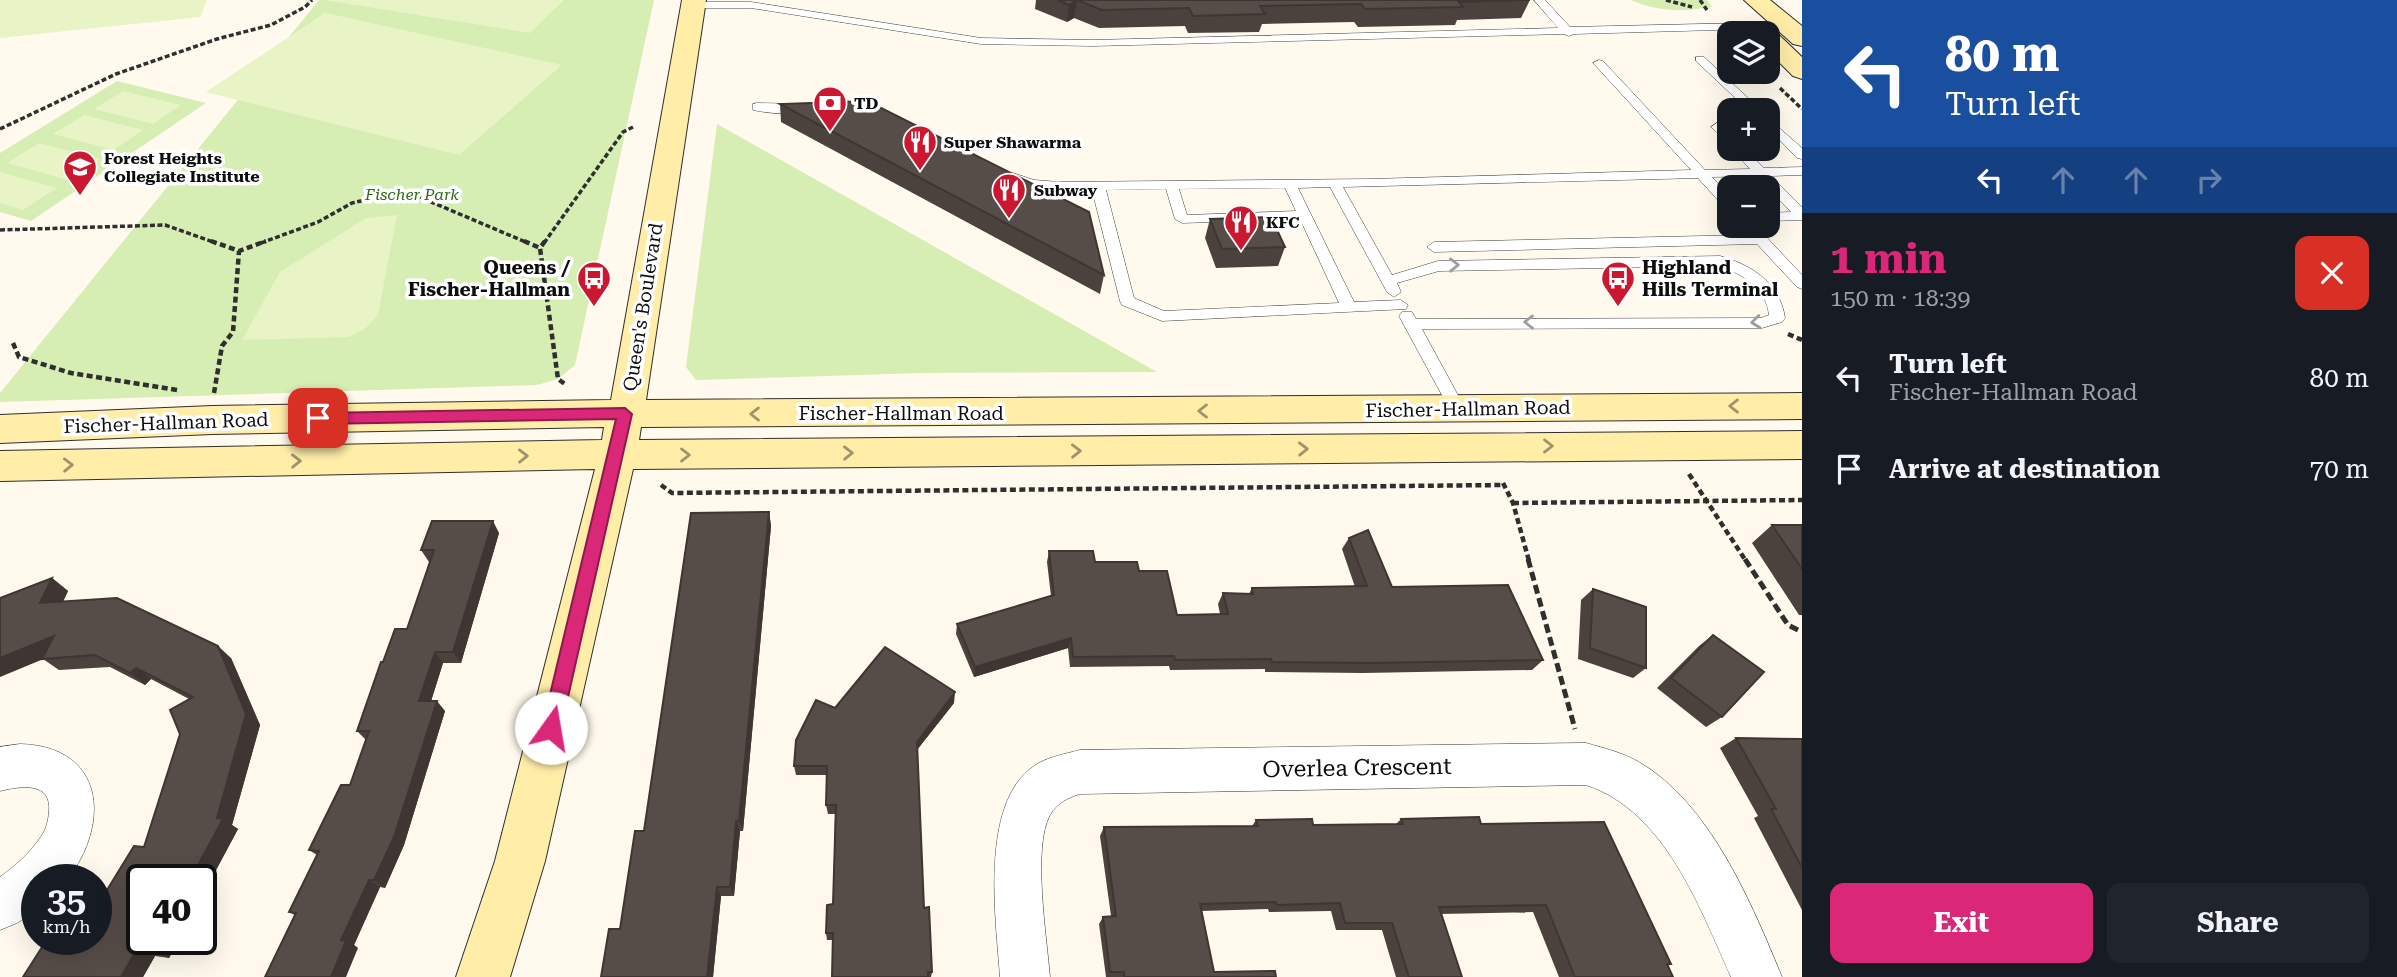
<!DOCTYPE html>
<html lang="en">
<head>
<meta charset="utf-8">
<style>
  :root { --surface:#171b24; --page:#20242c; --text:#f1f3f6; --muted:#9ea1a6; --accent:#db2777 }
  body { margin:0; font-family:"Roboto Serif",serif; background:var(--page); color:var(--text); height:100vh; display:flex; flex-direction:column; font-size:26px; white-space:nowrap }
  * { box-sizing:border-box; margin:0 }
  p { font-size:23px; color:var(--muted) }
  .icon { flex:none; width:38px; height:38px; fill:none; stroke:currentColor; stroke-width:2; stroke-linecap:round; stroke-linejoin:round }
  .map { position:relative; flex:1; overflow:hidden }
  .side { display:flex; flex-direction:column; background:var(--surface); width:595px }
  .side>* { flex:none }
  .top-card { background:#1a4fa0; color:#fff; overflow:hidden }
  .buttons { position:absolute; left:1717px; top:21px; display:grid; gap:14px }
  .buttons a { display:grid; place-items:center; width:63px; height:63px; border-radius:14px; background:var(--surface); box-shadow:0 7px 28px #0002; font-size:35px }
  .speed { position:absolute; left:21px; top:864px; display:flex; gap:14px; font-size:35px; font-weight:700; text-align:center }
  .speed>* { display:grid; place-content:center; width:91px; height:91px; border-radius:50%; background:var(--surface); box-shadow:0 7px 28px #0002; line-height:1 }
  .speed small { font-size:18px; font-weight:400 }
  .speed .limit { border:4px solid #111; border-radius:10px; background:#fff; color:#111 }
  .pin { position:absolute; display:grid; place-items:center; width:60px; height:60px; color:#fff; margin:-30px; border-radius:14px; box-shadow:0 4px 10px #0006 }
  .me { position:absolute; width:77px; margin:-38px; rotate:13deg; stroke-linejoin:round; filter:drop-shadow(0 0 5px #0008) }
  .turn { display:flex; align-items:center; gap:24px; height:147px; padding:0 28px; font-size:32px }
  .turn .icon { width:91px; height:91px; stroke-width:2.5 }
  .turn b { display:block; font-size:49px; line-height:60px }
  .lanes { display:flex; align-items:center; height:66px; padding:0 28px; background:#0003; justify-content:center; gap:35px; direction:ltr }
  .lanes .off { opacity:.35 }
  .round { display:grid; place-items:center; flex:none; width:74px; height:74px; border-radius:14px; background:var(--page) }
  .head { display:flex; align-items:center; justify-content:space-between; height:119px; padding:0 28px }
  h1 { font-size:42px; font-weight:700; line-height:52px; color:var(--accent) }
  .cta { display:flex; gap:14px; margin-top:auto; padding:14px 28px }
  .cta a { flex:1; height:80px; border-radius:14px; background:var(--accent); color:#fff; font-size:28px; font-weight:700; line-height:80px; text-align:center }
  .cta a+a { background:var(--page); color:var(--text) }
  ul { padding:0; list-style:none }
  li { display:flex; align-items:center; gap:21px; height:91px; padding:0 28px }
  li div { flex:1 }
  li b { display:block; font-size:26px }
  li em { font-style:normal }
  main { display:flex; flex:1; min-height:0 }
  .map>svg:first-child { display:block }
  .green { fill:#d6edb3 }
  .pitch { fill:#e8f4c5 }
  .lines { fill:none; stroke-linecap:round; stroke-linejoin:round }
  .lane-casing { stroke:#404040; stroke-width:1 }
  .street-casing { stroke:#404040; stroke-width:1 }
  .secondary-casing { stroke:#2f2f2f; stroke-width:2 }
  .path-far2 { stroke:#2f2f2f; stroke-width:3.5; stroke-dasharray:5 2.5; stroke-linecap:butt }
  .path-far1 { stroke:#2f2f2f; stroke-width:4.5; stroke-dasharray:6 3.5; stroke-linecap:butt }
  .path { stroke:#2f2f2f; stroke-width:5; stroke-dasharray:9 4.5; stroke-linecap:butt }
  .lane { fill:#fff; fill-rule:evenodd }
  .street { fill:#fff; fill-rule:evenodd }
  .secondary { fill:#ffeda8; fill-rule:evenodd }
  .wall { fill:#4b423e }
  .shaded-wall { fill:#3d3632 }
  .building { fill:#574d48; stroke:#3d3632; stroke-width:2 }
  .oneway { stroke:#9e9e9e }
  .oneway2 { stroke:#9e936a }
  .route { fill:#db2777; stroke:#8e194d; stroke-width:2 }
  .labels { text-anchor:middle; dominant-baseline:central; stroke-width:7; stroke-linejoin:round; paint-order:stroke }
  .far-poi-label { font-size:16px; font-weight:bold; fill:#0d0d0d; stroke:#fff; text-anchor:start }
  .far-park-label { font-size:16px; font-style:italic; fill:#306b17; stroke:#fff }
  .poi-label { font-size:19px; font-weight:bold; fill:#0d0d0d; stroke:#fff; text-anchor:end }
  .street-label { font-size:19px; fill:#0d0d0d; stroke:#fff }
  .near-street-label { font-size:23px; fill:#0d0d0d; stroke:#fff }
</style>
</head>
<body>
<main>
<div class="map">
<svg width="1802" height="977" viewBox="0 0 1802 977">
  <rect width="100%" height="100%" fill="#fffaed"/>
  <!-- green -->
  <g class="green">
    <polygon points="319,0 654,0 575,365 558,379 537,385 0,402 0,393"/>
    <path d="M 1630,0 L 1707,0 L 1712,7 C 1679,12 1661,12 1630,0 Z"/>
    <polygon points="117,81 206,103 31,221 0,212 0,153"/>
    <polygon points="717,124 1157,372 922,373 696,380 686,367"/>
  </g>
  <!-- pitch -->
  <g class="pitch">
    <polygon points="0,0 207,0 200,17 0,38"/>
    <polygon points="324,0 564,0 530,33"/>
    <polygon points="325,13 326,13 562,65 459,155 206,92"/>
    <polygon points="123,91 181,105 153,124 94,109"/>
    <polygon points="84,115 143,130 114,150 53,134"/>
    <polygon points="39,143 100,159 68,180 7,163"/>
    <polygon points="0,172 57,188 23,210 0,203"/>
    <polygon points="397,215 378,315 365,329 349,337 242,340 280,272 366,218"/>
  </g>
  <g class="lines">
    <!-- lane casing -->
    <g class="lane-casing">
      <g id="lane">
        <polygon points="1534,0 1545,0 1570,27 1786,22 1792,25 1786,28 1574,34 1569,36 1564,34 1093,46 981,44 751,8 693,8 688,5 693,2 751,2 981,38 1093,40 1558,28"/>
        <polygon points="1696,57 1704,57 1761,110 1748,110 1696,61"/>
        <path d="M 1599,60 L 1603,61 L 1705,170 L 1750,169 L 1732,149 L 1745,149 L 1764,168 L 1802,167 L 1802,175 L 1771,176 L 1802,207 L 1802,220 L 1768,221 L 1768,213 L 1791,212 L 1757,176 L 1712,177 L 1729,196 L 1729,208 L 1724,207 L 1698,178 L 1343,187 L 1392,275 L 1438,261 L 1720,256 C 1752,265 1780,283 1785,318 L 1782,322 L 1762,328 L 1422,329 L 1466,410 L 1458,416 L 1450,410 L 1399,316 L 1402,312 L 1412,312 L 1416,319 L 1761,318 L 1769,315 C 1766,288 1743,274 1719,266 L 1439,271 L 1397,283 L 1401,292 L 1394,297 L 1387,292 L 1330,187 L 1298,188 L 1354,302 L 1401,300 L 1408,305 L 1406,309 L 1162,321 L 1122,305 L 1120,301 L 1092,190 L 1032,188 L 1006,177 L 1013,173 L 1034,180 L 1059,182 L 1370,179 L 1691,170 L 1595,65 L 1593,63 ZM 1285,188 L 1296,211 L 1187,215 L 1179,189 ZM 1166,189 L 1175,219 L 1182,223 L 1300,219 L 1339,303 L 1164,311 L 1134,298 L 1106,190 Z"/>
        <path d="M 757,103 L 802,104 L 808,108 C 795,117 768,113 753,110 L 753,104 Z"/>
        <polygon points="1768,118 1802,148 1802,159 1797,158 1768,128"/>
        <polygon points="1717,123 1729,132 1729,143 1711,127"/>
        <polygon points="1742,226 1756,226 1802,275 1802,289 1797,287 1757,244 1434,252 1427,247 1434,242 1749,235"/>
      </g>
    </g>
    <!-- street casing -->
    <g class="street-casing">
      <g id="street">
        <path d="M 1586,743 C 1603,748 1621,752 1637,761 C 1709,801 1752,904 1782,977 L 1731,977 C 1700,908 1665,811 1586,785 L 1080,794 C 1067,798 1057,803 1050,815 C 1032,847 1047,939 1050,977 L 1000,977 C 996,920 979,804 1034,766 C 1047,757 1065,754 1080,750 Z"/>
        <path d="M 20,744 C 105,746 111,823 67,880 L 37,880 L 37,910 L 17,923 L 0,930 L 0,877 C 15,866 29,854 40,838 C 46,830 48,822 49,812 C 52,781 21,786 0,791 L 0,747 Z"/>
      </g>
    </g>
    <!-- secondary casing -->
    <g class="secondary-casing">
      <g id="secondary">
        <polygon points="682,0 706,0 646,400 1802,393 1802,419 641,427 639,440 1802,431 1802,459 633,469 545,861 510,977 456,977 495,861 595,469 0,481 0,451 602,440 604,427 212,434 0,443 0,415 212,406 611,400"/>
        <polygon points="1744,0 1770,0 1802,26 1802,46 1793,44"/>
        <polygon points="1768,31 1777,33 1802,57 1802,79 1793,76 1768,51 1768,33 1759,33"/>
      </g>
    </g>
    <!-- path-far2 -->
    <g class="path-far2">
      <polyline points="1666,0 1692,7"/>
      <polyline points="1700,0 1707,10"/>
      <polyline points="1762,72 1773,82"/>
      <polyline points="1780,88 1802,109"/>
      <polyline points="0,129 116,74 217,39 271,25 305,7 312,0"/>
      <polyline points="0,230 165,225 216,243"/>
      <polyline points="261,243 318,222 352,203 387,195 417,196 528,243"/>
      <polyline points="544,243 623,132 633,127"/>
    </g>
    <!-- path-far1 -->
    <g class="path-far1">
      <polyline points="211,241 239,251 266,241"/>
      <polyline points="524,241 540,248"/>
      <polyline points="545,241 540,248 558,379 565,384"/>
      <polyline points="1788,334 1802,340"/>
      <polyline points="13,343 19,357 71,373 177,390"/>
      <polyline points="214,393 222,346 233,332 239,251"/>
      <polyline points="1689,474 1746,561"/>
      <polyline points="1503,483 1513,503 1529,561"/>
      <polyline points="661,485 672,493 1504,485"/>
      <polyline points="1513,503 1802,500"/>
    </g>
    <!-- path -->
    <g class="path">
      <polyline points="1528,559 1575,729"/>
      <polyline points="1745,559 1788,625 1802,632"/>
    </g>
    <!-- lane -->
    <use href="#lane" class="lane"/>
    <!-- street -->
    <use href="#street" class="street"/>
    <!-- secondary -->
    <use href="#secondary" class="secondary"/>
  </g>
  <!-- wall -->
  <g class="wall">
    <polygon points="1036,0 1530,0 1521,18 1457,20 1455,25 1358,27 1354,22 1262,24 1259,32 1188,33 1185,26 1099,28 1074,18 1067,22 1035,9"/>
    <polygon points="780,104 1104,275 1100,294 781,122"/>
    <polygon points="1210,219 1285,247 1278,266 1216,268 1205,238"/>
    <polygon points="769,512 771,526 743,831 740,831 734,896 721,896 713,977 601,977 620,929 644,831"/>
    <polygon points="1772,525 1802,525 1802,615 1799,615 1752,543"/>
    <polygon points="499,533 461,663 443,663 431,701 445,711 404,845 385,888 380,887 354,945 358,948 289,912 317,855 309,850 350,785 366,740 357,731 407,629 430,562 429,562 421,550"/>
    <polygon points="1349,538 1392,587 1543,660 1532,670 1363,673 1265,672 1265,669 1170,670 1169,666 1070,667 1068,648 974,677 956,634 957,624 1051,596 1047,562 1049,551 1139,571 1177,615 1220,614 1218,604 1223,593 1249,594 1252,588 1355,587 1342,549"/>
    <polygon points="52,578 68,591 63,602 231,658 260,725 232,825 238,829 169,958 155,956 143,977 23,977 72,948 144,847 180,734 189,699 151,679 145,685 110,667 59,670 43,659"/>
    <polygon points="1593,589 1646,668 1633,678 1578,659 1581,600"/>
    <polygon points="1713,635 1722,717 1706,727 1657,688 1699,646"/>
    <polygon points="954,703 917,750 924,908 932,972 931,977 832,977 833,940 827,940 826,933 833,904 835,814 828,814 826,805 827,775 796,775 794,766"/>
    <polygon points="1736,738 1802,739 1802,910 1754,818 1758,816 1720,748"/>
    <polygon points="1401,819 1481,824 1671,964 1668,966 1673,977 1559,977 1533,912 1441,914 1462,977 1396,977 1382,930 1336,930 1331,911 1269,912 1268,909 1202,911 1214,972 1276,977 1106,977 1099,924 1103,917 1111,916 1100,836 1104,827 1252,826 1256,820 1313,825 1396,824"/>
  </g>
  <!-- shaded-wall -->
  <g class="shaded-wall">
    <polygon points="1077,0 1074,18 1067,22 1069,5"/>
    <polygon points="769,512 771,526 743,831 739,821"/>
    <polygon points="493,521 499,533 461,663 453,652"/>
    <polygon points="52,578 68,591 56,615 40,603"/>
    <polygon points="54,636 70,648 0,677 0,658"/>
    <polygon points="1071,638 1068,648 974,677 975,667"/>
    <polygon points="218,646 231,658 260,725 232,825 238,829 201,898 201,880 190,880 217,818"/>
    <polygon points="435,652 443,663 428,711 419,701"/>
    <polygon points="136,668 151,679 145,685 130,673"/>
    <polygon points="955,692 954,703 916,751 917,742"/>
    <polygon points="437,701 445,711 404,845 385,888 374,880"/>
    <polygon points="736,821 740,831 734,896 730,887"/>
    <polygon points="369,880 380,887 354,945 358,948 346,977 331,977 341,940"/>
    <polygon points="717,887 721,896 713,977 707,977"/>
    <polygon points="158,940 179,940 169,958 152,951"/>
    <polygon points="137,949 155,956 143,977 121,977"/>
  </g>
  <!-- building -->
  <g class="building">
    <polygon points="1058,0 1530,0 1459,2 1463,7 1365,9 1361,4 1260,6 1265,14 1193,16 1189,8 1102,10 1077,0 1069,5"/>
    <polygon points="867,101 1089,212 1104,275 780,104"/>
    <polygon points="1271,217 1285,247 1222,249 1210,219"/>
    <polygon points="769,512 739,821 736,821 730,887 717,887 707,977 601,977 609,929 620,929 635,831 644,831 691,513"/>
    <polygon points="432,521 493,521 453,652 435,652 419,701 437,701 394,837 374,880 369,880 341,940 346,941 331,977 265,977 296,913 289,912 319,851 309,850 341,785 350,785 369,731 357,731 381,662 383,662 395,629 407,629 434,550 421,550"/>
    <polygon points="1772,525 1802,525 1802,569"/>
    <polygon points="1368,530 1392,587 1508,585 1543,660 1371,663 1272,662 1271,659 1175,660 1174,656 1073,657 1071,638 975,667 957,624 1054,595 1049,551 1093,551 1095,562 1137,562 1139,571 1167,571 1177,615 1228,614 1223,593 1253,594 1252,588 1367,586 1349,538"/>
    <polygon points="52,578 40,603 117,598 218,646 246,714 217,818 223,819 190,880 142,880 142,940 158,940 152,951 137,949 121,977 23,977 44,944 72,948 77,940 96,940 96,908 134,846 144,847 180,734 170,710 193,697 136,668 130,673 95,655 42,659 54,636 0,658 0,598"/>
    <polygon points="1593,589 1646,607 1646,668 1590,648"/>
    <polygon points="1713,635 1764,672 1722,717 1671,678"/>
    <polygon points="885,647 955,692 917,742 924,908 929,907 932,972 928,972 928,977 832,977 833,933 826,933 827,905 833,904 836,805 826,805 827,766 794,766 796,740 816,700 835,708"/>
    <polygon points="1736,738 1802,739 1802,868 1771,809 1776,809"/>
    <polygon points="1479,817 1481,824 1604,822 1671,964 1667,964 1673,977 1575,977 1546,905 1439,907 1462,977 1409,977 1392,923 1345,923 1340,903 1277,905 1276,902 1200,904 1214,972 1275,971 1276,977 1124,977 1124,972 1110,972 1103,917 1116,916 1104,827 1258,826 1256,820 1312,819 1313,825 1403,824 1401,819"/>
  </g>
  <!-- one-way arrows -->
  <defs><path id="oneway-chevron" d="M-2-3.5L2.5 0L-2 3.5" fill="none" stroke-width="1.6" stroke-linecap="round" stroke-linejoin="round" transform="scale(1.75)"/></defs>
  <g class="oneway">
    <use href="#oneway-chevron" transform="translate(1454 265) rotate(-1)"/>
    <use href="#oneway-chevron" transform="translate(1529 322) rotate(-180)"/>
    <use href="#oneway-chevron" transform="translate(1756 322) rotate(174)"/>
  </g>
  <g class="oneway2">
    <use href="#oneway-chevron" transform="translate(1734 406) rotate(180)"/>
    <use href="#oneway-chevron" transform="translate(1203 411) rotate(180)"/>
    <use href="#oneway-chevron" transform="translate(755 414) rotate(180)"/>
    <use href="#oneway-chevron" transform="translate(1548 446)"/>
    <use href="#oneway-chevron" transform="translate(1303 449) rotate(-1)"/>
    <use href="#oneway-chevron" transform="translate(1076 451) rotate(-1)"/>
    <use href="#oneway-chevron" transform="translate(848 453) rotate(-1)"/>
    <use href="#oneway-chevron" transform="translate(685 455)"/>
    <use href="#oneway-chevron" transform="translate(523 456) rotate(-1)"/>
    <use href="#oneway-chevron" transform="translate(296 461) rotate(-1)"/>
    <use href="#oneway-chevron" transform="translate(68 465) rotate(-1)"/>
  </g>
  <!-- route -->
  <polygon class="route" points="625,408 632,414 561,728 558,734 551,737 544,734 542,728 616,419 318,424 311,418 318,413"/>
  <!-- icons -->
  <defs>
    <g id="bank-pin" transform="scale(1.75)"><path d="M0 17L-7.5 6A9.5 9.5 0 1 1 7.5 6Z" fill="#ca1831" stroke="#fff"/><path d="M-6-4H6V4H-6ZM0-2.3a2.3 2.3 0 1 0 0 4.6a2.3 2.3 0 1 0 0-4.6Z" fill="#fff"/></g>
    <g id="restaurant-pin" transform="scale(1.75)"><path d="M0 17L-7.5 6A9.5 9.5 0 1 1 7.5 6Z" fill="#ca1831" stroke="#fff"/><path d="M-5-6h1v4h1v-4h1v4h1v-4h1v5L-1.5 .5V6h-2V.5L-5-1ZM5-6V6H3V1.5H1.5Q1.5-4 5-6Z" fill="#fff"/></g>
    <g id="school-pin" transform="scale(1.75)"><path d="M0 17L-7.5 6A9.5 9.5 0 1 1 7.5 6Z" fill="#ca1831" stroke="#fff"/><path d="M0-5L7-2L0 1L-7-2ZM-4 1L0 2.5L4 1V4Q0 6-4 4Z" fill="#fff"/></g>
    <g id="bus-pin" transform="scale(1.75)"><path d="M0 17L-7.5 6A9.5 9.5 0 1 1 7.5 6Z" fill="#ca1831" stroke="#fff"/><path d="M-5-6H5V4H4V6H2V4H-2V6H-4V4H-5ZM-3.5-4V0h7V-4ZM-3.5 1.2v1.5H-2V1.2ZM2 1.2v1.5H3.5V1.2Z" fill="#fff"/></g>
  </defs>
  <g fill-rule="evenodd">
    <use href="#bank-pin" x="830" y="103"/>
    <use href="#restaurant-pin" x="920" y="142"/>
    <use href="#school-pin" x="80" y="167"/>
    <use href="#restaurant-pin" x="1009" y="190"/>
    <use href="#restaurant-pin" x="1241" y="222"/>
    <use href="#bus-pin" x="594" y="278"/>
    <use href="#bus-pin" x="1618" y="278"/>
  </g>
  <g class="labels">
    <!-- far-poi labels -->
    <g class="far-poi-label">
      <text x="854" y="103">TD</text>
      <text x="944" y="142">Super Shawarma</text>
      <text x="104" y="158">Forest Heights<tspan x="104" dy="18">Collegiate Institute</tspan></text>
      <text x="1034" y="190">Subway</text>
      <text x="1266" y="222">KFC</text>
    </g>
    <!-- far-park labels -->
    <g class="far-park-label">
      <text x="412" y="194">Fischer Park</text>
    </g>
    <!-- poi labels -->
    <g class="poi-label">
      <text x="570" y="267">Queens /<tspan x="570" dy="22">Fischer-Hallman</tspan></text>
      <text x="1642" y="267" text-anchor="start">Highland<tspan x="1642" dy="22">Hills Terminal</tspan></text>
    </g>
    <!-- street labels -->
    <g class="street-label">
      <text transform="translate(643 307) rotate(-81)">Queen's Boulevard</text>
      <text transform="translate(1468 409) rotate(-1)">Fischer-Hallman Road</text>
      <text x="901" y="413">Fischer-Hallman Road</text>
      <text transform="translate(166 423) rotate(-2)">Fischer-Hallman Road</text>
    </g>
    <!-- near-street labels -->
    <g class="near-street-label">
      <text transform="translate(1357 768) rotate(-1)">Overlea Crescent</text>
    </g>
  </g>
</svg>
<div class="buttons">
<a><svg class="icon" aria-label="layers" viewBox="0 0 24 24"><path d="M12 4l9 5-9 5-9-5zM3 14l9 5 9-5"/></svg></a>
<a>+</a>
<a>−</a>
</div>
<div class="speed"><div>35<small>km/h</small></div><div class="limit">40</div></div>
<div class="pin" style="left:318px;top:418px;background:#d93025"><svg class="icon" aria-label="arrive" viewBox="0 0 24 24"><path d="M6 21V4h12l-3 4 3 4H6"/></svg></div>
<svg class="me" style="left:551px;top:728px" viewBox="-20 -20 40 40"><circle r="19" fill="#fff"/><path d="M0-13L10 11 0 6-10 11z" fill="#db2777"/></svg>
</div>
<section class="side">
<div class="top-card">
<div class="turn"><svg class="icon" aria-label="left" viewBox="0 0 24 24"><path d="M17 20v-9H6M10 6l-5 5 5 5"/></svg><div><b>80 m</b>Turn left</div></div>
<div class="lanes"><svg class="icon" aria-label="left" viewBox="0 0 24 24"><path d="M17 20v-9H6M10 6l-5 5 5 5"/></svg><svg class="icon off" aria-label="ahead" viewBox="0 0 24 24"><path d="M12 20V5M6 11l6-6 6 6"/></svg><svg class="icon off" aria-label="ahead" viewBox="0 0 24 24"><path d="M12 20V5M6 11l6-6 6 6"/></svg><svg class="icon off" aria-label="right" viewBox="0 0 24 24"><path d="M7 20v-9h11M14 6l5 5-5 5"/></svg></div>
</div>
<div class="head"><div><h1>1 min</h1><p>150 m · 18:39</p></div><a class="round" style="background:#d93025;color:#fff"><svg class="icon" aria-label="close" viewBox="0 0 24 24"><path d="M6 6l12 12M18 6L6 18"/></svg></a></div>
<ul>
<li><svg class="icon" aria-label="left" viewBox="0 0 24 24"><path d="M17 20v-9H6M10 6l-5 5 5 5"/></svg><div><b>Turn left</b><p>Fischer-Hallman Road</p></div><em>80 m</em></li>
<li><svg class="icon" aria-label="arrive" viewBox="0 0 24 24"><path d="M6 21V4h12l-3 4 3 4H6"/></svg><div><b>Arrive at destination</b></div><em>70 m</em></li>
</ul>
<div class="cta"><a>Exit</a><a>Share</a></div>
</section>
</main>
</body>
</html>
